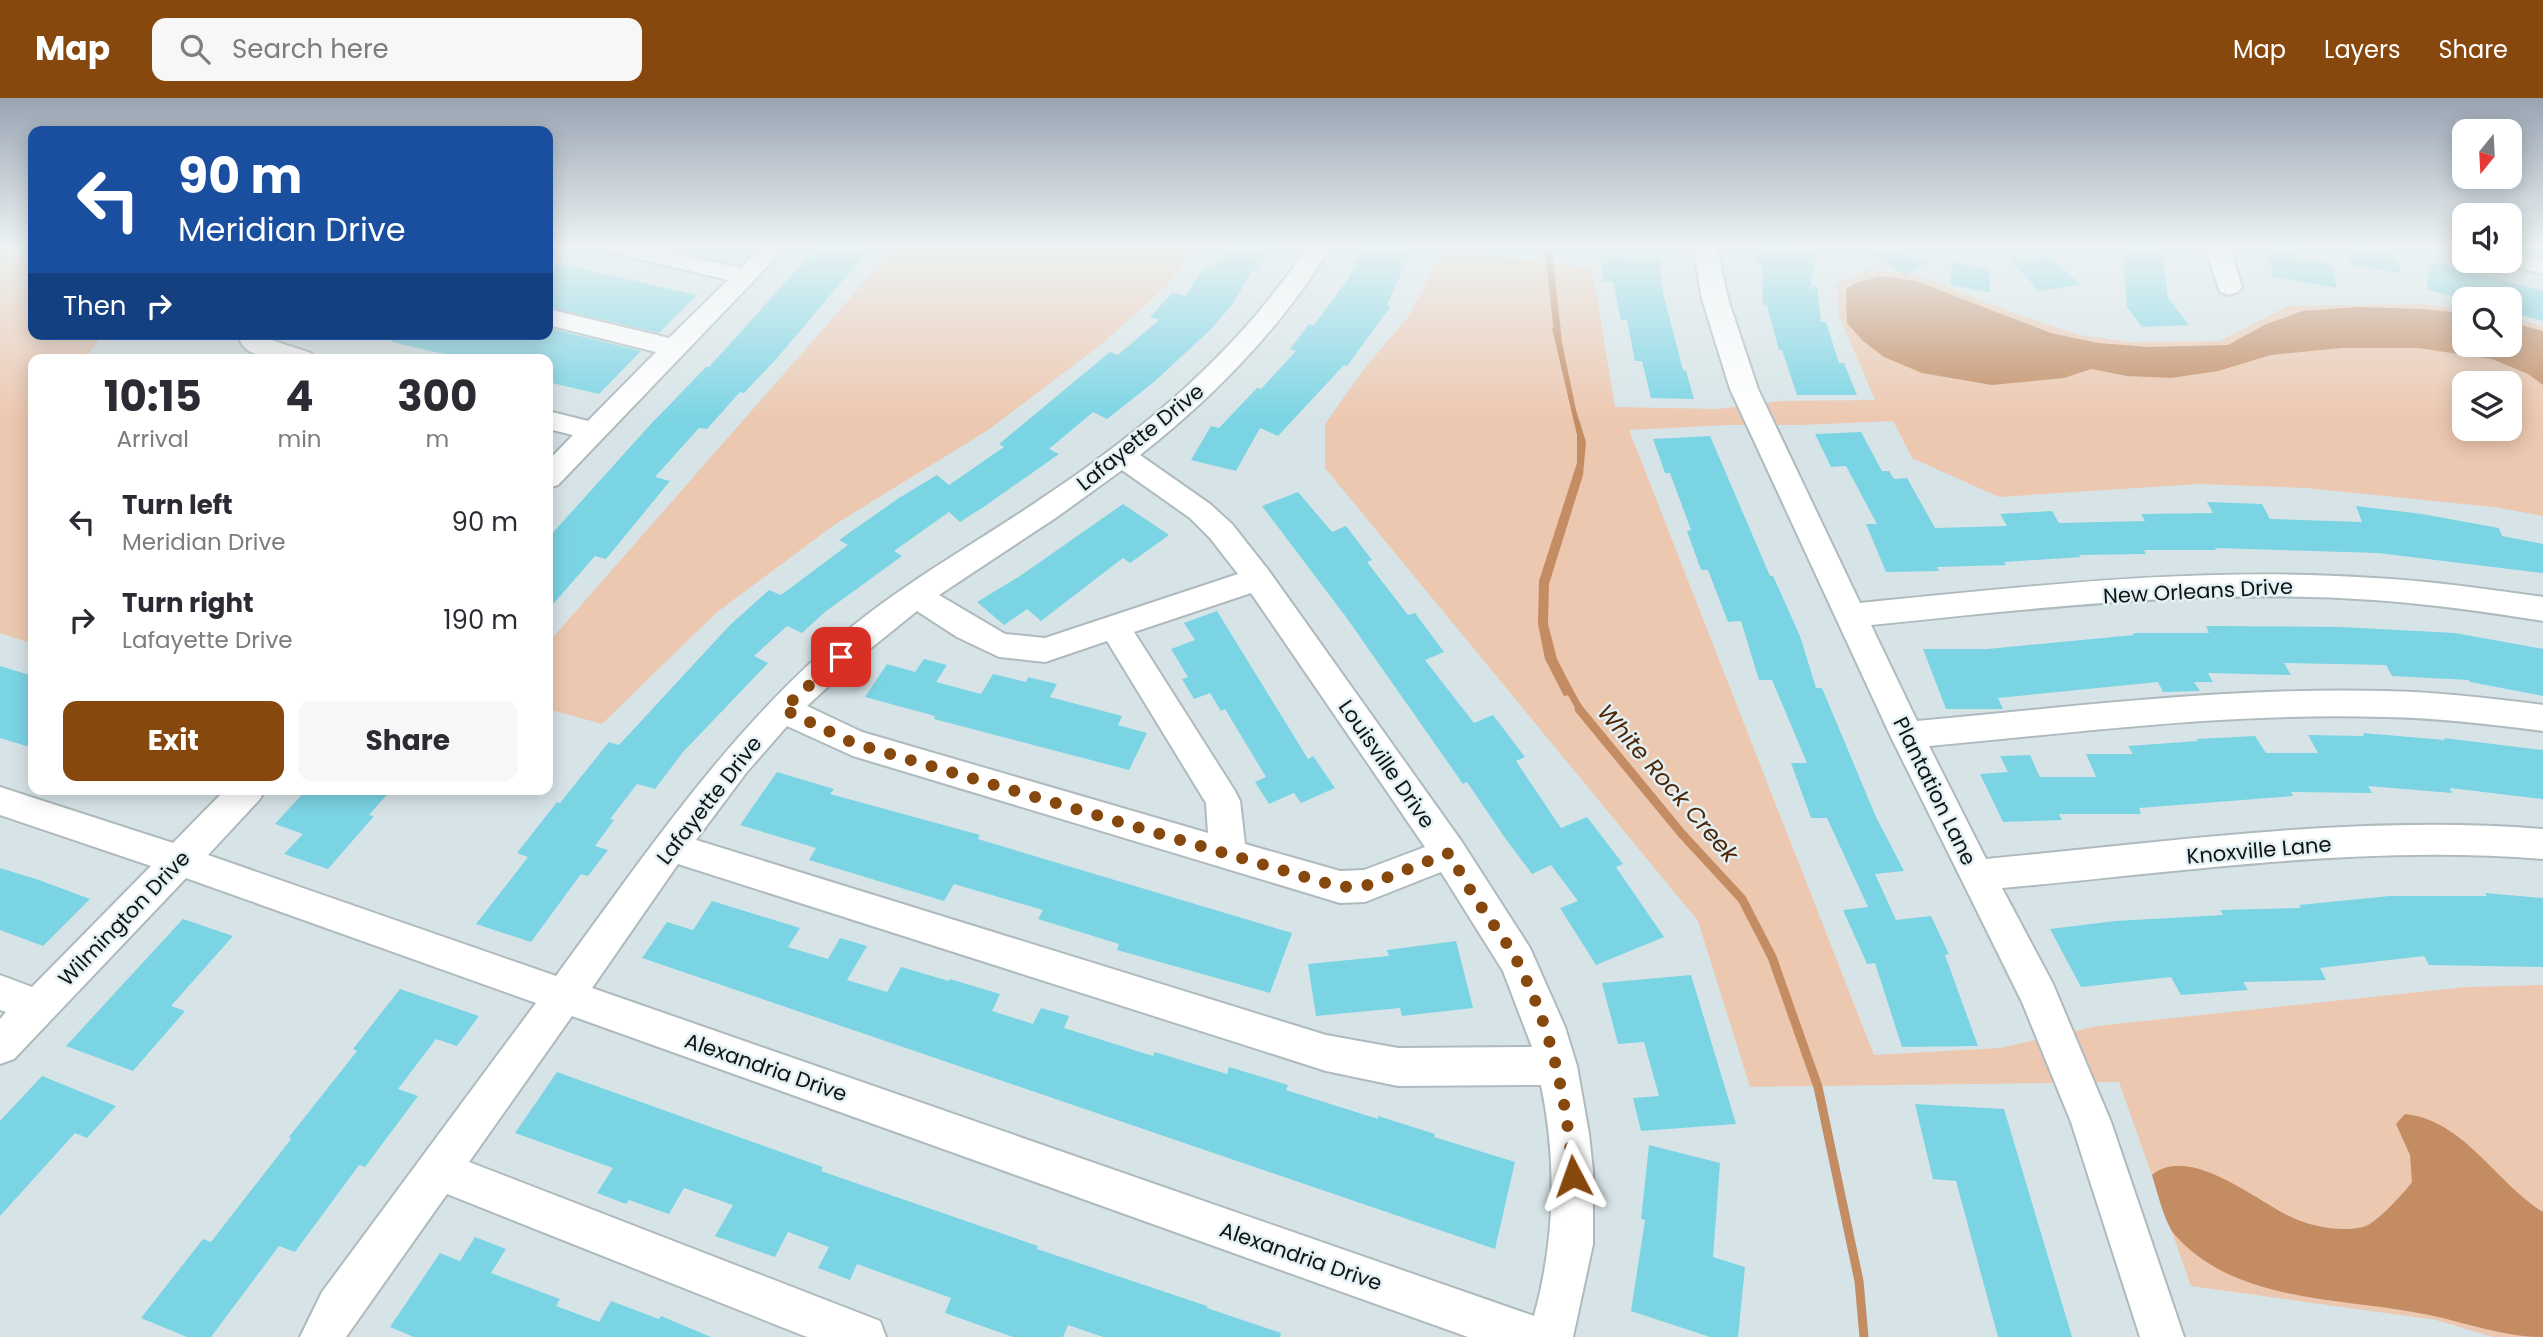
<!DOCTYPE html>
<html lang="en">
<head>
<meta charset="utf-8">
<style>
  :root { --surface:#fff; --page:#f7f7f7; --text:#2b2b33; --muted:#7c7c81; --accent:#87480e }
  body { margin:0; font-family:Poppins,sans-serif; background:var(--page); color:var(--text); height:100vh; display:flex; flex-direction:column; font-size:26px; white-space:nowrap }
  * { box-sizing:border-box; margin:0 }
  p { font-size:23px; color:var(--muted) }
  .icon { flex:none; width:38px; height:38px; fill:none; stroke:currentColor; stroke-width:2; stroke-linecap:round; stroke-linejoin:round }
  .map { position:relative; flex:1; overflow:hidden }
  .drawer { position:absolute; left:28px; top:256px; width:525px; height:441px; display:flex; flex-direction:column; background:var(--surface); border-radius:14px; box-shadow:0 4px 18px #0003 }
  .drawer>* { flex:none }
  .top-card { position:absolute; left:28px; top:28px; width:525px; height:214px; border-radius:14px; box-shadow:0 4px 18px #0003; background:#1a4fa0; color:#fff; overflow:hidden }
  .needle { width:46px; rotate:198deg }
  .tools { position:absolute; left:2452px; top:21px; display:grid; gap:14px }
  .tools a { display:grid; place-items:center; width:70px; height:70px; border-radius:14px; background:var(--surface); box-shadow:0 4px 18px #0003; font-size:35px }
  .pin { position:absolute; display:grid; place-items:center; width:60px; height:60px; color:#fff; margin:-30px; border-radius:14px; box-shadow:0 4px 10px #0006 }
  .me { position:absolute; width:77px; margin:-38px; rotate:356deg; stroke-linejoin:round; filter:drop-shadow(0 0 5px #0008) }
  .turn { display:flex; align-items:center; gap:24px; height:147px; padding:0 35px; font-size:32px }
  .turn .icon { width:91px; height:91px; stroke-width:2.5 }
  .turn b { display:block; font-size:49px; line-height:60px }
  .then { display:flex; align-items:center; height:66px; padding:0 35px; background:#0003; gap:14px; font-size:26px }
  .eta { display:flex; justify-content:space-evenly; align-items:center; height:119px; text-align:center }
  .eta b { font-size:42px; font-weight:700; line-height:49px }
  .button { display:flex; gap:14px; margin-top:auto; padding:14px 35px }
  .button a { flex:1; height:80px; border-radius:14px; background:var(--accent); color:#fff; font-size:28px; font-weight:700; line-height:80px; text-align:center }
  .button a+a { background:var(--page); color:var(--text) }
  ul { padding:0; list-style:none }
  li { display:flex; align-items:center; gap:21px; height:98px; padding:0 35px }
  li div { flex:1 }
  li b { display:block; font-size:26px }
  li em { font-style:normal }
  header { display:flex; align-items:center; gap:42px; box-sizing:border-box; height:98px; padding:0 35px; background:var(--accent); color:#fff }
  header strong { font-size:33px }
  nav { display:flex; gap:38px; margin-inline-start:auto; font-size:24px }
  .search { width:490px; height:63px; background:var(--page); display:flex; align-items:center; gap:18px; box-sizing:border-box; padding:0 24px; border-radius:14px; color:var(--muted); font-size:26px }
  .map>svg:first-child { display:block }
  .green { fill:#edc8b0; fill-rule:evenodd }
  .water { fill:#c48c63 }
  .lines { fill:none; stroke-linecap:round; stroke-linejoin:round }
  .stream-far1 { stroke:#c48c63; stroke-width:7 }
  .stream { stroke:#c48c63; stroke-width:9 }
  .building { fill:#7bd4e4 }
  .minor-casing { stroke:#aebabd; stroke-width:4 }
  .minor { fill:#fff; fill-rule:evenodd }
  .route { stroke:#87480e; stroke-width:12; stroke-dasharray:0 21.6 }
  .labels { text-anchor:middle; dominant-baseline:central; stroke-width:5; stroke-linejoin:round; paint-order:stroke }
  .street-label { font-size:21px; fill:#0f1415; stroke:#e4f1f4 }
  .water-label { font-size:23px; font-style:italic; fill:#4d2707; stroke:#e4f1f4 }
</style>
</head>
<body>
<header>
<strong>Map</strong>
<div class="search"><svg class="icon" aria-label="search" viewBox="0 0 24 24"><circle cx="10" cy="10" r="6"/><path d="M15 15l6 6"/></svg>Search here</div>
<nav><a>Map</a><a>Layers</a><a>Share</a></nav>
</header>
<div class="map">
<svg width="2543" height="1239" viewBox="0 0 2543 1239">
  <rect width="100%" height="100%" fill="#d7e4e7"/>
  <!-- green -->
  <g class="green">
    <polygon points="0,149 33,149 33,236 103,236 85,261 33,261 33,546 0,535"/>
    <polygon points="895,149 1196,149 1166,188 1103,245 988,332 834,427 716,515 602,626 548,611 548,545"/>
    <path d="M 1444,152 L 1592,170 L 1615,309 L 1717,311 L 1780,303 L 1875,302 L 1839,218 L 1837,186 L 1867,172 L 1910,174 L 2014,215 L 2079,237 L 2130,244 L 2220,243 L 2287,208 L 2420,206 L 2464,211 L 2464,247 L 2510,247 L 2510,219 L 2543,228 L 2543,418 L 2493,409 L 2306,390 L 2199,386 L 1999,399 L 1912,360 L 1893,323 L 1800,327 L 1727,327 L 1629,332 L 1874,957 L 2000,950 L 2097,928 L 2466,889 L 2543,887 L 2543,1239 L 2493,1239 L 2436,1222 L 2191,1188 L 2119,984 L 1750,989 L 1698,823 L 1325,370 L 1325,326 L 1364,271 L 1408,219 ZM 2464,285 L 2510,285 L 2510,331 L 2464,331 Z"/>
  </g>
  <!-- water -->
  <g class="water">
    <polygon points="1881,178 1916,183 2051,235 2098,245 2149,249 2228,247 2264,227 2302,213 2358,209 2421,211 2464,215 2464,247 2510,247 2510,224 2543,233 2543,287 2528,276 2492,261 2418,250 2342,250 2271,257 2218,273 2171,280 2127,278 2091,271 2064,280 1992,287 1922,275 1884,259 1863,243 1847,225 1846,191 1856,185"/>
    <polygon points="1552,230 1559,230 1576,312 1586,344 1583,377 1549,486 1548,526 1557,561 1575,596 1564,598 1545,561 1538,526 1539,483 1577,365 1577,337"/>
    <path d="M 2405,1016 C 2464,1022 2496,1085 2543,1114 L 2543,1239 C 2499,1239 2457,1221 2413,1214 C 2333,1200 2232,1202 2175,1137 C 2165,1126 2157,1093 2152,1077 C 2189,1045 2258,1104 2293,1120 C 2313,1129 2344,1135 2366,1128 C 2377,1124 2405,1094 2412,1084 L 2410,1057 L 2396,1026 Z"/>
  </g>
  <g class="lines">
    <!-- stream-far1 -->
    <g class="stream-far1">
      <polyline points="1548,149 1558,239"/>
      <polyline points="1566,587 1581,613"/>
    </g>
    <!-- stream -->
    <polyline class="stream" points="1579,611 1682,736 1742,801 1772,859 1818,989 1859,1183 1864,1239"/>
  </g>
  <!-- building -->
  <g class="building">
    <polygon points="817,149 871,149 778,259 744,295 740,294 707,331 699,330 655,379 670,383 606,461 595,458 548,512 548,440 650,327 706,269 709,269"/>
    <polygon points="1226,149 1273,149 1258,173 1253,172 1232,207 1210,232 1154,284 1107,321 1093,314 1049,351 1059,356 985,408 960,424 949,414 894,453 902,458 825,514 802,535 787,528 754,558 768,565 683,654 655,691 637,686 610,721 614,722 595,748 608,752 588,778 581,776 531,844 476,826 528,759 517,755 557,704 560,705 609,644 619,647 730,527 769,492 781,497 848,447 839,442 899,400 937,377 949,387 1004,349 999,346 1110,254 1118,257 1159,222 1150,219 1173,194 1185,198 1204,169 1212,170"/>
    <polygon points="1365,149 1413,149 1387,207 1391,208 1347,268 1344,267 1278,338 1260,330 1236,373 1191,362 1211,328 1219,330 1257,290 1261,291 1296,253 1290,251 1309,226 1314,227 1346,184"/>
    <polygon points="1759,149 1817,150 1810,191 1817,187 1821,224 1826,224 1839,265 1844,265 1857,297 1797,297 1782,252 1779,252 1767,208 1763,207 1762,167 1756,166"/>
    <polygon points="1858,149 1864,149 1934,161 1905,177"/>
    <polygon points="2122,149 2162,149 2168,200 2189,227 2142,229 2127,209"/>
    <polygon points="2267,149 2300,149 2303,161 2331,166 2337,190 2273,179"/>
    <polygon points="2346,149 2393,150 2401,175 2351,167"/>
    <polygon points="1601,156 1659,160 1663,195 1683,272 1686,273 1694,301 1651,300 1642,263 1635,263 1627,222 1621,222 1613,184 1603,183"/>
    <polygon points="2049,156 2080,187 2039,193 2009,161"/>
    <polygon points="1952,164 1990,171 1990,194 1951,187"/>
    <polygon points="560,165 595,174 697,197 659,235 548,209 548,177"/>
    <polygon points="2429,165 2439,165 2543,193 2543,223 2510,214 2510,201 2465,201 2427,192"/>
    <polygon points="548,230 641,253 599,296 548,284 548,261 439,261 444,256 392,244 393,236 548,236"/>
    <polygon points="1861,334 1882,373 1889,373 1894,381 1907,380 1935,430 2007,428 2000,416 2052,413 2059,425 2145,423 2141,416 2213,415 2207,404 2262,406 2270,421 2362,424 2356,408 2422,416 2499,430 2502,438 2543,446 2543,475 2378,455 2215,450 2216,452 2144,452 2146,456 2079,457 2081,459 2004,464 2006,467 1937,469 1939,473 1886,474 1866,426 1877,426 1846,368 1831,369 1815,336"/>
    <polygon points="1710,338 1770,478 1773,478 1800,538 1816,590 1822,590 1876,719 1904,773 1875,776 1896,822 1931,818 1949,856 1945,857 1978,948 1902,949 1875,865 1867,866 1843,812 1868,809 1827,720 1811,720 1791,665 1807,665 1772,582 1759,582 1741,523 1728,524 1708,472 1701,472 1687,433 1691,432 1670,375 1665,375 1653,341"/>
    <polygon points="1298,394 1332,434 1346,428 1372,462 1367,464 1408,517 1415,515 1444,554 1425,562 1474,625 1493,617 1525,659 1516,663 1561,730 1587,719 1623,766 1616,769 1664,839 1596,867 1560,810 1578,803 1551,767 1532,776 1505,740 1467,684 1463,686 1346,519 1262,408"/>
    <polygon points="1123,406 1169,437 1130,465 1123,460 1041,523 1027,511 1004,527 977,504 1020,478"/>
    <polygon points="1217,513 1308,661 1313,658 1335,690 1301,705 1294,695 1269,706 1255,684 1266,679 1225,611 1221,613 1210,595 1194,601 1182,581 1188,579 1171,551 1195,542 1184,525"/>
    <polygon points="2206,528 2341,529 2455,535 2543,551 2543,598 2470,584 2469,582 2392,578 2386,567 2284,565 2291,577 2208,575 2213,584 2194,584 2200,593 2163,594 2158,584 1998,600 2003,611 1946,611 1923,551 1987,551 2134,537 2133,535 2209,535"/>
    <polygon points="924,561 947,567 936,584 981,596 993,576 1026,584 1028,579 1057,586 1050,599 1122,618 1118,627 1147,635 1129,672 934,621 935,618 865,599 887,566 915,574"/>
    <polygon points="0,568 33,578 33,650 0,640"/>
    <polygon points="2363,635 2445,642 2444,640 2543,652 2543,701 2450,690 2452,695 2368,688 2372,695 2291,694 2293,698 2139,710 2141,716 2059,716 2062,722 2003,724 1980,676 2008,674 2000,658 2030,657 2040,679 2096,679 2086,656 2133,656 2128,648 2198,643 2196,641 2255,638 2266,655 2318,655 2308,637 2364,638"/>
    <polygon points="777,674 834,691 830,696 980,737 978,741 1292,835 1270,895 1117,852 1119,846 1038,821 1043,812 954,786 944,803 809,762 816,750 740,727"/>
    <polygon points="307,691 392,691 369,717 374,718 328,771 284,756 303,736 275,726"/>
    <polygon points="0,770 39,782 90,801 43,848 0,832"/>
    <polygon points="2485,795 2543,800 2543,869 2429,867 2424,858 2320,870 2326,882 2243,884 2248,892 2181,897 2171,879 2081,889 2050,831 2115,823 2223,817 2220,812 2301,810 2299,807 2390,798 2487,798"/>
    <polygon points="712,803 800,830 788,849 828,861 840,840 867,848 847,882 887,894 901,869 949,883 950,881 1000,896 992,913 1033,926 1041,910 1069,918 1064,930 1153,958 1155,954 1227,976 1229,969 1288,987 1286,992 1378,1021 1378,1018 1435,1036 1434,1039 1515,1064 1495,1151 642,860 667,824 693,832"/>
    <polygon points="183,821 233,838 171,908 185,913 133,973 66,948"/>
    <polygon points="1456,843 1473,910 1402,918 1400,910 1316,918 1308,866 1389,858 1387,852"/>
    <polygon points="1691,877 1736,1026 1641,1033 1633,1000 1659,998 1644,944 1618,946 1602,885"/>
    <polygon points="400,891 479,918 457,948 436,941 398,991 418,998 365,1069 359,1067 295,1154 279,1148 211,1239 187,1239 141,1220 203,1141 211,1144 291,1041 289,1039 357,953 353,951"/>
    <polygon points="557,974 823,1069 821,1073 1038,1148 1037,1151 1207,1208 1207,1210 1281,1235 1280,1239 1103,1239 1068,1227 1063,1239 1013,1239 945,1215 951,1200 857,1166 850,1182 818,1170 829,1149 788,1134 775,1159 715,1138 733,1107 684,1090 669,1116 629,1102 626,1106 597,1095 613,1070 515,1035"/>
    <polygon points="42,978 116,1008 87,1040 75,1035 0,1118 0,1023"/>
    <polygon points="1915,1006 2004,1011 2072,1239 1998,1239 1956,1083 1933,1081"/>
    <polygon points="1649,1047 1720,1065 1713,1159 1745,1169 1738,1239 1710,1239 1631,1213 1645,1122 1641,1121"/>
    <polygon points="475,1139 506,1151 491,1175 560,1201 556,1208 599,1224 611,1203 659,1221 661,1218 711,1239 414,1239 390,1229 440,1155 460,1163"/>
  </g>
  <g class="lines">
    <!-- minor casing -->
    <g class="minor-casing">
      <g id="minor">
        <polygon points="607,149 649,149 740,170 761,149 786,149 558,387 548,390 548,363 573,337 548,331 548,313 588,323 656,254 548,227 548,211 669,240 728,182 610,154"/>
        <path d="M 1307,149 L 1331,149 C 1281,230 1215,298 1140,357 L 1210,406 L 1232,426 L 1269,473 L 1462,744 L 1530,850 L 1565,929 L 1577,968 L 1589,1036 L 1593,1073 L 1593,1146 L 1573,1239 L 1468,1239 L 572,918 L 469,1064 L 880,1223 L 886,1239 L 807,1239 L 447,1096 L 346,1239 L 300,1239 L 322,1194 L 536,905 L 186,780 L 14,961 L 0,966 L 0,921 L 6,914 L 0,912 L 0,877 L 32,889 L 151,768 L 0,717 L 0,689 L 173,745 L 226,691 L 265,691 L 260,701 L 208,757 L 556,878 C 648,753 733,625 854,527 C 911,481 974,446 1035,405 C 1138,337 1238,255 1307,149 ZM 1122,372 L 1190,420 L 1210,440 L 1238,476 L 1045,540 L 1005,536 L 939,497 L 1057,419 ZM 1251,495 L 1425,749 L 1364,772 L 1340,773 L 1245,746 L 1240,703 L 1235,693 L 1134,534 ZM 917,513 L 957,539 L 999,559 L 1045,564 L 1107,543 L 1206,705 L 1208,735 L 862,634 L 807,608 L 860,559 ZM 787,628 L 853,658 L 1340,805 L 1365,804 L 1441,774 L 1503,873 L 1532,949 L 1398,950 L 1326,937 L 696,742 L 746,675 ZM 678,766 L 1326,973 L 1398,988 L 1541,987 C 1557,1064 1555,1142 1534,1218 L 592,890 Z"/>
        <path d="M 1693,149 L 1717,149 L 1728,201 L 1758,291 L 1860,505 C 2030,488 2203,468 2374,480 C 2431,483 2487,491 2543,499 L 2543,523 C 2487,514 2431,506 2374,502 C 2207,490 2037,510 1871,527 L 1917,623 C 2072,609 2228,589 2384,593 C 2437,594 2490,600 2543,607 L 2543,633 C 2490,626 2438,620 2385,619 C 2232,614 2081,634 1929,648 L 1986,761 C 2170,744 2358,716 2543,731 L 2543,761 C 2363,746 2181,774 2002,790 L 2053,886 L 2111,1024 L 2184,1239 L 2140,1239 L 2071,1024 L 2022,904 L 1890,637 L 1730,291 L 1702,201 Z"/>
        <polygon points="2205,149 2229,149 2242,189 2238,194 2229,197 2220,194"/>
        <polygon points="2510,153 2543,161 2543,176 2501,165 2500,163 2510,163"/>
        <path d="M 239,236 L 265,236 L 265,240 L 311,255 L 315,261 C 294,261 239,265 239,236 Z"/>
      </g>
    </g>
    <!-- minor -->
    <use href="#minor" class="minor"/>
  </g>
  <!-- sky -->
  <linearGradient id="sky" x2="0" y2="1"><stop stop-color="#99a4b3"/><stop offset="0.46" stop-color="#edf3f4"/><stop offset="1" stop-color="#edf3f4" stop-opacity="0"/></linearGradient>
  <rect width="2543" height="322" fill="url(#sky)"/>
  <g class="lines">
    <!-- route -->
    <path class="route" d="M 841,559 L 783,611 L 853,645 L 1339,789 L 1365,788 L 1449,755 C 1457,768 1464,783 1473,796 C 1487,819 1504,839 1517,863 C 1552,930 1567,1003 1573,1078"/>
  </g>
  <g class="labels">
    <!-- street labels -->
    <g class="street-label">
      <text transform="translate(1140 339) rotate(-39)">Lafayette Drive</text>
      <text transform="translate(2198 493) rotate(-3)">New Orleans Drive</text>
      <text transform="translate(1387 666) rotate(55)">Louisville Drive</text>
      <text transform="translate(1935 693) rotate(64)">Plantation Lane</text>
      <text transform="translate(709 702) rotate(-52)">Lafayette Drive</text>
      <text transform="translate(2259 752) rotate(-5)">Knoxville Lane</text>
      <text transform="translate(124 820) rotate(-46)">Wilmington Drive</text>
      <text transform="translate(766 969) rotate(19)">Alexandria Drive</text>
      <text transform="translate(1301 1158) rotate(19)">Alexandria Drive</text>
    </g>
    <!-- water labels -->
    <g class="water-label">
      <text transform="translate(1668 685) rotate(49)">White Rock Creek</text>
    </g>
  </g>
</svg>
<div class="tools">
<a><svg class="needle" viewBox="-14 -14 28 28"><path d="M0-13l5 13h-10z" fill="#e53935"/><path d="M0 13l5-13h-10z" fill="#7c7c81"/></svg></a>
<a><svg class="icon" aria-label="sound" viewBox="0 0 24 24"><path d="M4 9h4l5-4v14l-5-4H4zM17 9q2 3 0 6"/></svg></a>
<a><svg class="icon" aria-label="search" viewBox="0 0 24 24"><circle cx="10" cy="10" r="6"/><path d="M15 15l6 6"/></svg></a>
<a><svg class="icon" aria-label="layers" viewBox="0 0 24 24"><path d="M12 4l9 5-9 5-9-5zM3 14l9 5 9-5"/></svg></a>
</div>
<div class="pin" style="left:841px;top:559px;background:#d93025"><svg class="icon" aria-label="arrive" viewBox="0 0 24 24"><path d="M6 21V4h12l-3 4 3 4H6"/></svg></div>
<svg class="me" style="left:1573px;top:1078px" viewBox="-20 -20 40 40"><path d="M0-17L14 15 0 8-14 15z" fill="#87480e" stroke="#fff" stroke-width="4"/></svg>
<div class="top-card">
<div class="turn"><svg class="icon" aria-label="left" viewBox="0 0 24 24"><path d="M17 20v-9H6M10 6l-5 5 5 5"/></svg><div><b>90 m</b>Meridian Drive</div></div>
<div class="then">Then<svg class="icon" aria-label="right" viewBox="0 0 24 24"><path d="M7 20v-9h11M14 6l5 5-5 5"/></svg></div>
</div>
<section class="drawer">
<div class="eta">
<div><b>10:15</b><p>Arrival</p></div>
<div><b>4</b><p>min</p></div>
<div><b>300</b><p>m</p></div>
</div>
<ul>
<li><svg class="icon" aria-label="left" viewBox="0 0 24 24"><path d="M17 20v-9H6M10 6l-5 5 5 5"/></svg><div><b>Turn left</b><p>Meridian Drive</p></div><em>90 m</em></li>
<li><svg class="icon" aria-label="right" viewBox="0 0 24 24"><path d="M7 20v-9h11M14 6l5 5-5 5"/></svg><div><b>Turn right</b><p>Lafayette Drive</p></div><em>190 m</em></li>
</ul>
<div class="button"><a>Exit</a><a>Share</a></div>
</section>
</div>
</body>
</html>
